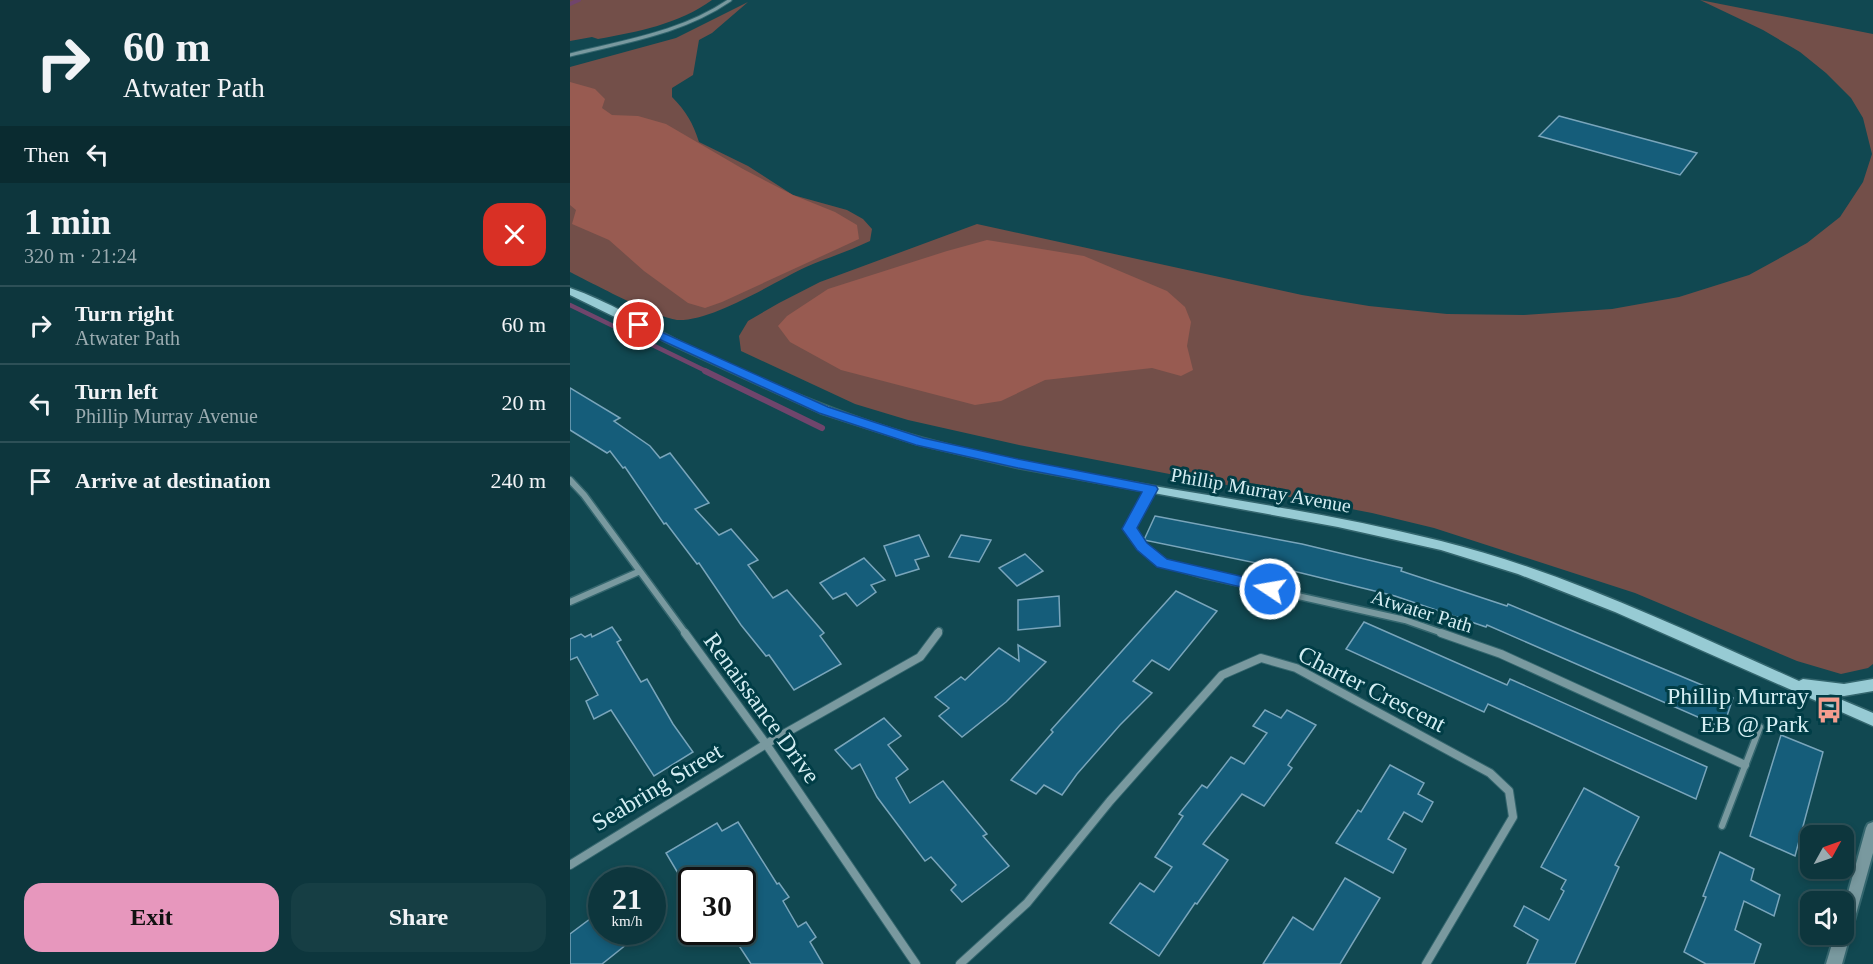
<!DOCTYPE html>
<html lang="en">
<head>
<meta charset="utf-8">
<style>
  :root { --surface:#0d363d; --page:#163e44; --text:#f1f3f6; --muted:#9aabb0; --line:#2d5057; --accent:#e797bd }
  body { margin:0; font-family:"Times New Roman",serif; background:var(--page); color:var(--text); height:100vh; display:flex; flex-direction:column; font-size:22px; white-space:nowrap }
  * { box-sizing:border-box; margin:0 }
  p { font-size:20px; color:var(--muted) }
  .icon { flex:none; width:33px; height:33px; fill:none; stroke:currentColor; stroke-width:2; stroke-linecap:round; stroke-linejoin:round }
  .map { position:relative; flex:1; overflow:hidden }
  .panel { display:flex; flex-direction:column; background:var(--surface); width:570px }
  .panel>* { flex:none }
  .hud { background:#0d363d; color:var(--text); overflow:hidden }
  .needle { width:39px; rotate:50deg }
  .tools { position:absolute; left:1230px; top:825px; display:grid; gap:12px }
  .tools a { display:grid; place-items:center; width:54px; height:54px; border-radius:12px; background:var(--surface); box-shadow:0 3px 9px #0003,0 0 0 2px var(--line); font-size:30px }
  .speed { position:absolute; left:18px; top:867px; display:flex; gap:12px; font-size:30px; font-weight:700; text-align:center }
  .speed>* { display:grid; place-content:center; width:78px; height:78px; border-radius:50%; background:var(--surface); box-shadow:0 3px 9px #0003,0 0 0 2px var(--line); line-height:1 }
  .speed small { font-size:15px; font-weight:400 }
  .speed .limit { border:3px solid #111; border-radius:9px; background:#fff; color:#111 }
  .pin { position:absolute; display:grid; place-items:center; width:51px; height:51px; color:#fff; margin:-26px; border:3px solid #fff; border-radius:50%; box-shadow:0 2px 6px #0007 }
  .me { position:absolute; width:66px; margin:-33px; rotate:282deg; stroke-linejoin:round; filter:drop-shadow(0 0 4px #0008) }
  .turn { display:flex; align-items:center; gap:21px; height:126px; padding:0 24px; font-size:27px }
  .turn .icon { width:78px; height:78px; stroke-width:2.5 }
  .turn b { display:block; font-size:42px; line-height:51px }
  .then { display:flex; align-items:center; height:57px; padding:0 24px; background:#0003; gap:12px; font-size:22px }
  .round { display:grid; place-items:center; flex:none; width:63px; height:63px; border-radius:18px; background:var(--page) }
  .head { display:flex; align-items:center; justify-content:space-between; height:102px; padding:0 24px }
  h1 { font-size:36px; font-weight:600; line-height:45px }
  .action { display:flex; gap:12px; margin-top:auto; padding:12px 24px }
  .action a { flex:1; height:69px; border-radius:18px; background:var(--accent); color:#111; font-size:24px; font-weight:600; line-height:69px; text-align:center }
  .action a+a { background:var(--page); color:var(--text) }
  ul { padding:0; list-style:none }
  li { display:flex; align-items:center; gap:18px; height:78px; padding:0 24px; border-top:2px solid var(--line) }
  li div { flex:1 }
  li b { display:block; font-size:22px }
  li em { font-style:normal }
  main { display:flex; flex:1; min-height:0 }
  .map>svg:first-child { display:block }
  .green { fill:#734f49 }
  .forest { fill:#985b51 }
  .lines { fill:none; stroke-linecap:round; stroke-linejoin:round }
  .stream-far2 { stroke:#70456c; stroke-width:4 }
  .stream-far1 { stroke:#70456c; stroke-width:4.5 }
  .stream { stroke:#70456c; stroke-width:6 }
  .building { fill:#155d7a; stroke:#79a5bb; stroke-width:1.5 }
  .service-far1-casing { stroke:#34666e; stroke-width:5 }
  .service-casing { stroke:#34666e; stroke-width:9 }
  .minor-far1-casing { stroke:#34666e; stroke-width:9 }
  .minor-casing { stroke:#34666e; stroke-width:10 }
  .tertiary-casing { stroke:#34666e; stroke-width:4 }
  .secondary-casing { stroke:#34666e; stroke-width:3 }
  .service-far1 { stroke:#79999f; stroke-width:3 }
  .service { stroke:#79999f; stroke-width:6 }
  .minor-far1 { stroke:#79999f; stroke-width:6 }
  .minor { stroke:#79999f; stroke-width:8 }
  .tertiary { fill:#79999f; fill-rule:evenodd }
  .secondary { fill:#97cbd4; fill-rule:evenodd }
  .route { fill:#1a73e8; stroke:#114b97; stroke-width:1.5 }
  .labels { text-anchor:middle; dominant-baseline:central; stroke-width:6; stroke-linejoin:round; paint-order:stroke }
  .street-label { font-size:20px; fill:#d3edf2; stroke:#013d46 }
  .near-street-label { font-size:24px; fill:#d3edf2; stroke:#013d46 }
  .near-poi-label { font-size:24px; fill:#d3edf2; stroke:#013d46; text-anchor:end }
</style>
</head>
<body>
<main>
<section class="panel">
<div class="hud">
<div class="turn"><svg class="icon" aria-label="right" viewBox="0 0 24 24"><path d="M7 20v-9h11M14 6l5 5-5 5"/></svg><div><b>60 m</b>Atwater Path</div></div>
<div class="then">Then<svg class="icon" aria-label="left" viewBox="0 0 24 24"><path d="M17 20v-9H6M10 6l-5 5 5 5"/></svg></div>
</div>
<div class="head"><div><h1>1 min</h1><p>320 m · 21:24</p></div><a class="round" style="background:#d93025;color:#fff"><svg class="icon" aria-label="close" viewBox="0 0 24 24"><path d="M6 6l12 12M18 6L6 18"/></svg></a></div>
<ul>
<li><svg class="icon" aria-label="right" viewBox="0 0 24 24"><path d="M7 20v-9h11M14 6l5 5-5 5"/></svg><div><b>Turn right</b><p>Atwater Path</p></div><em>60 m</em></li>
<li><svg class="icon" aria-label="left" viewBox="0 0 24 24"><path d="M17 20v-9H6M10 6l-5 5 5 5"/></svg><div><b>Turn left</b><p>Phillip Murray Avenue</p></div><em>20 m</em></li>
<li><svg class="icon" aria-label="arrive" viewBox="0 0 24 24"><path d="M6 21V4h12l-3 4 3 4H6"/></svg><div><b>Arrive at destination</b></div><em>240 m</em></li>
</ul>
<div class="action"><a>Exit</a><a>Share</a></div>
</section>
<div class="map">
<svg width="1303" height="964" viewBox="0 0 1303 964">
  <rect width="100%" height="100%" fill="#114851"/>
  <!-- green -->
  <g class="green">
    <path d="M 0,0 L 142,0 C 109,24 67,32 28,39 L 22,37 L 0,41 Z"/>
    <polygon points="1130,0 1303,34 1303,664 1298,668 1271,674 1227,661 1065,593 864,528 802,513 449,445 338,420 285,404 171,351 169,336 178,321 209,303 250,282 407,224 732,295 799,306 877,314 954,315 1042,309 1109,297 1179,275 1237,243 1270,217 1293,182 1302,154 1293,118 1281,98 1256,73 1230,52 1193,30"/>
    <path d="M 178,2 L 142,33 L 129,40 L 123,75 L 102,88 L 102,97 C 116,111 123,123 129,142 L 178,166 L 223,195 L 277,210 L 293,219 L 302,229 L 300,241 C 279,251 257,258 236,267 C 202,283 145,320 109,320 C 91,320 20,282 0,272 L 0,67 L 106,38 Z"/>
  </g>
  <!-- forest -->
  <g class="forest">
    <polygon points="0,82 25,89 35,99 32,108 42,115 68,116 96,124 173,169 223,195 265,212 287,225 289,239 152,302 135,308 118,303 74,271 39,240 2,224 6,210 0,205"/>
    <polygon points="417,240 514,256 597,291 615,307 621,322 617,346 623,370 611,376 582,368 475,380 431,401 405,405 271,370 220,342 208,326 217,316 258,289 377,251"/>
  </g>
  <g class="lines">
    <!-- stream-far2 -->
    <polyline class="stream-far2" points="0,4 9,0"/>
    <!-- stream-far1 -->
    <polyline class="stream-far1" points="0,305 138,372"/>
    <!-- stream -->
    <polyline class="stream" points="135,371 252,428"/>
  </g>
  <!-- building -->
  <g class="building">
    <polygon points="989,116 1127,153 1110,175 969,136"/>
    <polygon points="0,388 50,418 44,421 80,446 90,458 100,453 139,503 125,509 149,535 161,529 188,560 178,565 203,598 217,590 254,633 250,636 271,664 224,690 199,655 196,656 171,625 129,563 127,564 96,523 94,524 55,467 53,468 40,451 37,453 0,430"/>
    <polygon points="585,516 732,544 832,568 831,571 937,606 938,604 1163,698 1153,728 917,625 916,627 825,596 715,569 574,540"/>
    <polygon points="349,535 359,556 345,560 349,569 326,576 314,546"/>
    <polygon points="391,535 421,540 409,562 379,557"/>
    <polygon points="455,554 473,571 447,586 429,568"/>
    <polygon points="294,558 315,580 301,585 306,592 287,606 276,593 263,599 250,583"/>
    <polygon points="606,591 647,611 599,670 582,660 563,681 582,693 550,725 507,774 492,795 474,785 466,794 441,780 483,732 481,730"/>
    <polygon points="489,596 490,626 448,630 448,600"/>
    <polygon points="794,622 937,685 940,679 1137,767 1126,799 918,704 914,712 776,649"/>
    <polygon points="42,627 51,640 47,642 71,682 77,679 103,724 123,752 84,776 41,710 24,719 16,701 28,695 7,657 0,660 0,639 11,634 15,637 21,634 22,637"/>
    <polygon points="448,645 476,662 436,702 392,737 369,716 379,708 365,697 391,677 395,680 429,648 449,661"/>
    <polygon points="695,710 711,718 717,710 746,725 718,765 722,768 694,806 672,794 633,844 658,860 627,904 625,903 589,956 540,923 570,883 584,892 602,867 585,857 613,816 609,814 632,785 637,788 661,757 674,764 697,733 683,726"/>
    <polygon points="314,718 331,736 318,745 338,769 326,778 340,803 373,781 417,834 413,836 439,866 392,902 381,890 386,885 361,857 355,861 307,797 290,764 282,769 265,750"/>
    <polygon points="1211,735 1253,752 1225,856 1180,836"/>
    <polygon points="820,765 854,783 848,794 863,802 852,822 834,812 818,839 836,849 823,873 766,843 788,810 791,812"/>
    <polygon points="1014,788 1069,817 1045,865 1049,867 1005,964 957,964 968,940 944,926 954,906 979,920 994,891 991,889 996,880 971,867"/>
    <polygon points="168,822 207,884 209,883 219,897 213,901 228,927 236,922 246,937 240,942 253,964 181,964 160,932 172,932 172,880 112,880 96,853 147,823 152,831"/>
    <polygon points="1150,852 1184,869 1181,880 1210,895 1204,916 1174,901 1165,930 1191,944 1184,964 1136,964 1114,952 1136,897 1133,896"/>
    <polygon points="775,878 810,898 770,964 693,964 723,917 743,930"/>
    <polygon points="32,910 32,932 72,932 32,964 0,964 0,934"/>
  </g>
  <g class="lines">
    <!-- service-far1 casing -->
    <g class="service-far1-casing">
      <path id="service-far1" d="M 0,55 C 56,41 112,33 160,0"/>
    </g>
    <!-- service casing -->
    <g class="service-casing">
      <polyline id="service" points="1152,826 1190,727"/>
    </g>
    <!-- minor-far1 casing -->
    <g class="minor-far1-casing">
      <g id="minor-far1">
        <polyline points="0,480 14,495 116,634"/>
        <polyline points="581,489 560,529 572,546 592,563 630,574 835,620 875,634"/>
        <polyline points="0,602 68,572"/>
        <polyline points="367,634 369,631"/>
      </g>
    </g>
    <!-- minor casing -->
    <g class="minor-casing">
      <g id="minor">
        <polyline points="115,633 196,744 346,964"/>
        <polyline points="871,633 931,654 1175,765"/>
        <polyline points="0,865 196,744 350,657 368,633"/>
        <polyline points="390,964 457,903 540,801 652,675 691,658 726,668 920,773 939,791 943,817 856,964"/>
      </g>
    </g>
    <!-- tertiary casing -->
    <g class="tertiary-casing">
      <polygon id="tertiary" points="1303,822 1303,853 1272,964 1256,964 1265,934 1274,934 1274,907 1296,828 1298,824"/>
    </g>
    <!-- secondary casing -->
    <g class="secondary-casing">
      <path id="secondary" d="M 0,288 C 38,301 75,324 111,342 C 190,379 269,415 353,438 C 523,484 700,498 871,541 C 995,572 1112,629 1229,681 L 1233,679 L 1274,684 L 1303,679 L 1303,691 L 1274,696 L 1258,694 L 1303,713 L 1303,726 L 1045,612 L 948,574 L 871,550 L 768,527 L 448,468 L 346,444 L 250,413 L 104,346 L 0,295 Z"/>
    </g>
    <!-- service-far1 -->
    <use href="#service-far1" class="service-far1"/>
    <!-- service -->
    <use href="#service" class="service"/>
    <!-- minor-far1 -->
    <use href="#minor-far1" class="minor-far1"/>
    <!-- minor -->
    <use href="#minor" class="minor"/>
    <!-- tertiary -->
    <use href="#tertiary" class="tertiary"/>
    <!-- secondary -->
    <use href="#secondary" class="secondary"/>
  </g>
  <!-- route -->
  <polygon class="route" points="69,322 258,407 353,438 448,459 586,486 588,489 567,528 577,543 597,559 700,583 706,585 708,589 706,593 700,594 587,567 567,550 552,529 572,492 448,468 346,445 249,413 65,328 65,323"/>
  <!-- icons -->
  <defs>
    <g id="bus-bare" transform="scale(2.07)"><path d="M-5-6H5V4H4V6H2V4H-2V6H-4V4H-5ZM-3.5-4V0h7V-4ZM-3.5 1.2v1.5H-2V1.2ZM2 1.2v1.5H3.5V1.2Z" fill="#f59d8e" stroke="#013d46" stroke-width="2.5" paint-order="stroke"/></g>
  </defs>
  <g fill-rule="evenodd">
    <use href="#bus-bare" x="1259" y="710"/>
  </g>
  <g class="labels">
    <!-- street labels -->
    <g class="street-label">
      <text transform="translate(691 490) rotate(10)">Phillip Murray Avenue</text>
      <text transform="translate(852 611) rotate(17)">Atwater Path</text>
    </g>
    <!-- near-street labels -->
    <g class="near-street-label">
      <text transform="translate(802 689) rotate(27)">Charter Crescent</text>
      <text transform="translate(192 708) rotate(54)">Renaissance Drive</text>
      <text transform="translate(87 787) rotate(-31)">Seabring Street</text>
    </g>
    <!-- near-poi labels -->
    <g class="near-poi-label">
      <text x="1239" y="696">Phillip Murray<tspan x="1239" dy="28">EB @ Park</tspan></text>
    </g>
  </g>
</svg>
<div class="tools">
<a><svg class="needle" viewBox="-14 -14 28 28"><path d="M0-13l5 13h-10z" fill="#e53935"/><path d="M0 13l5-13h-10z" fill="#9aabb0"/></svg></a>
<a><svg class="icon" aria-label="sound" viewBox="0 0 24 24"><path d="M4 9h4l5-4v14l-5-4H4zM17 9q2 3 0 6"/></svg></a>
</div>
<div class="speed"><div>21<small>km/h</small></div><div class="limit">30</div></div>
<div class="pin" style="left:69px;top:325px;background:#d93025"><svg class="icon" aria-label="arrive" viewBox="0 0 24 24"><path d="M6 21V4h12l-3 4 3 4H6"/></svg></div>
<svg class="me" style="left:700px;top:589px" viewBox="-20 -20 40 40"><circle r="17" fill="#1a73e8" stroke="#fff" stroke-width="3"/><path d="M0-11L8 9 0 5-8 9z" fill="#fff"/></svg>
</div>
</main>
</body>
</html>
